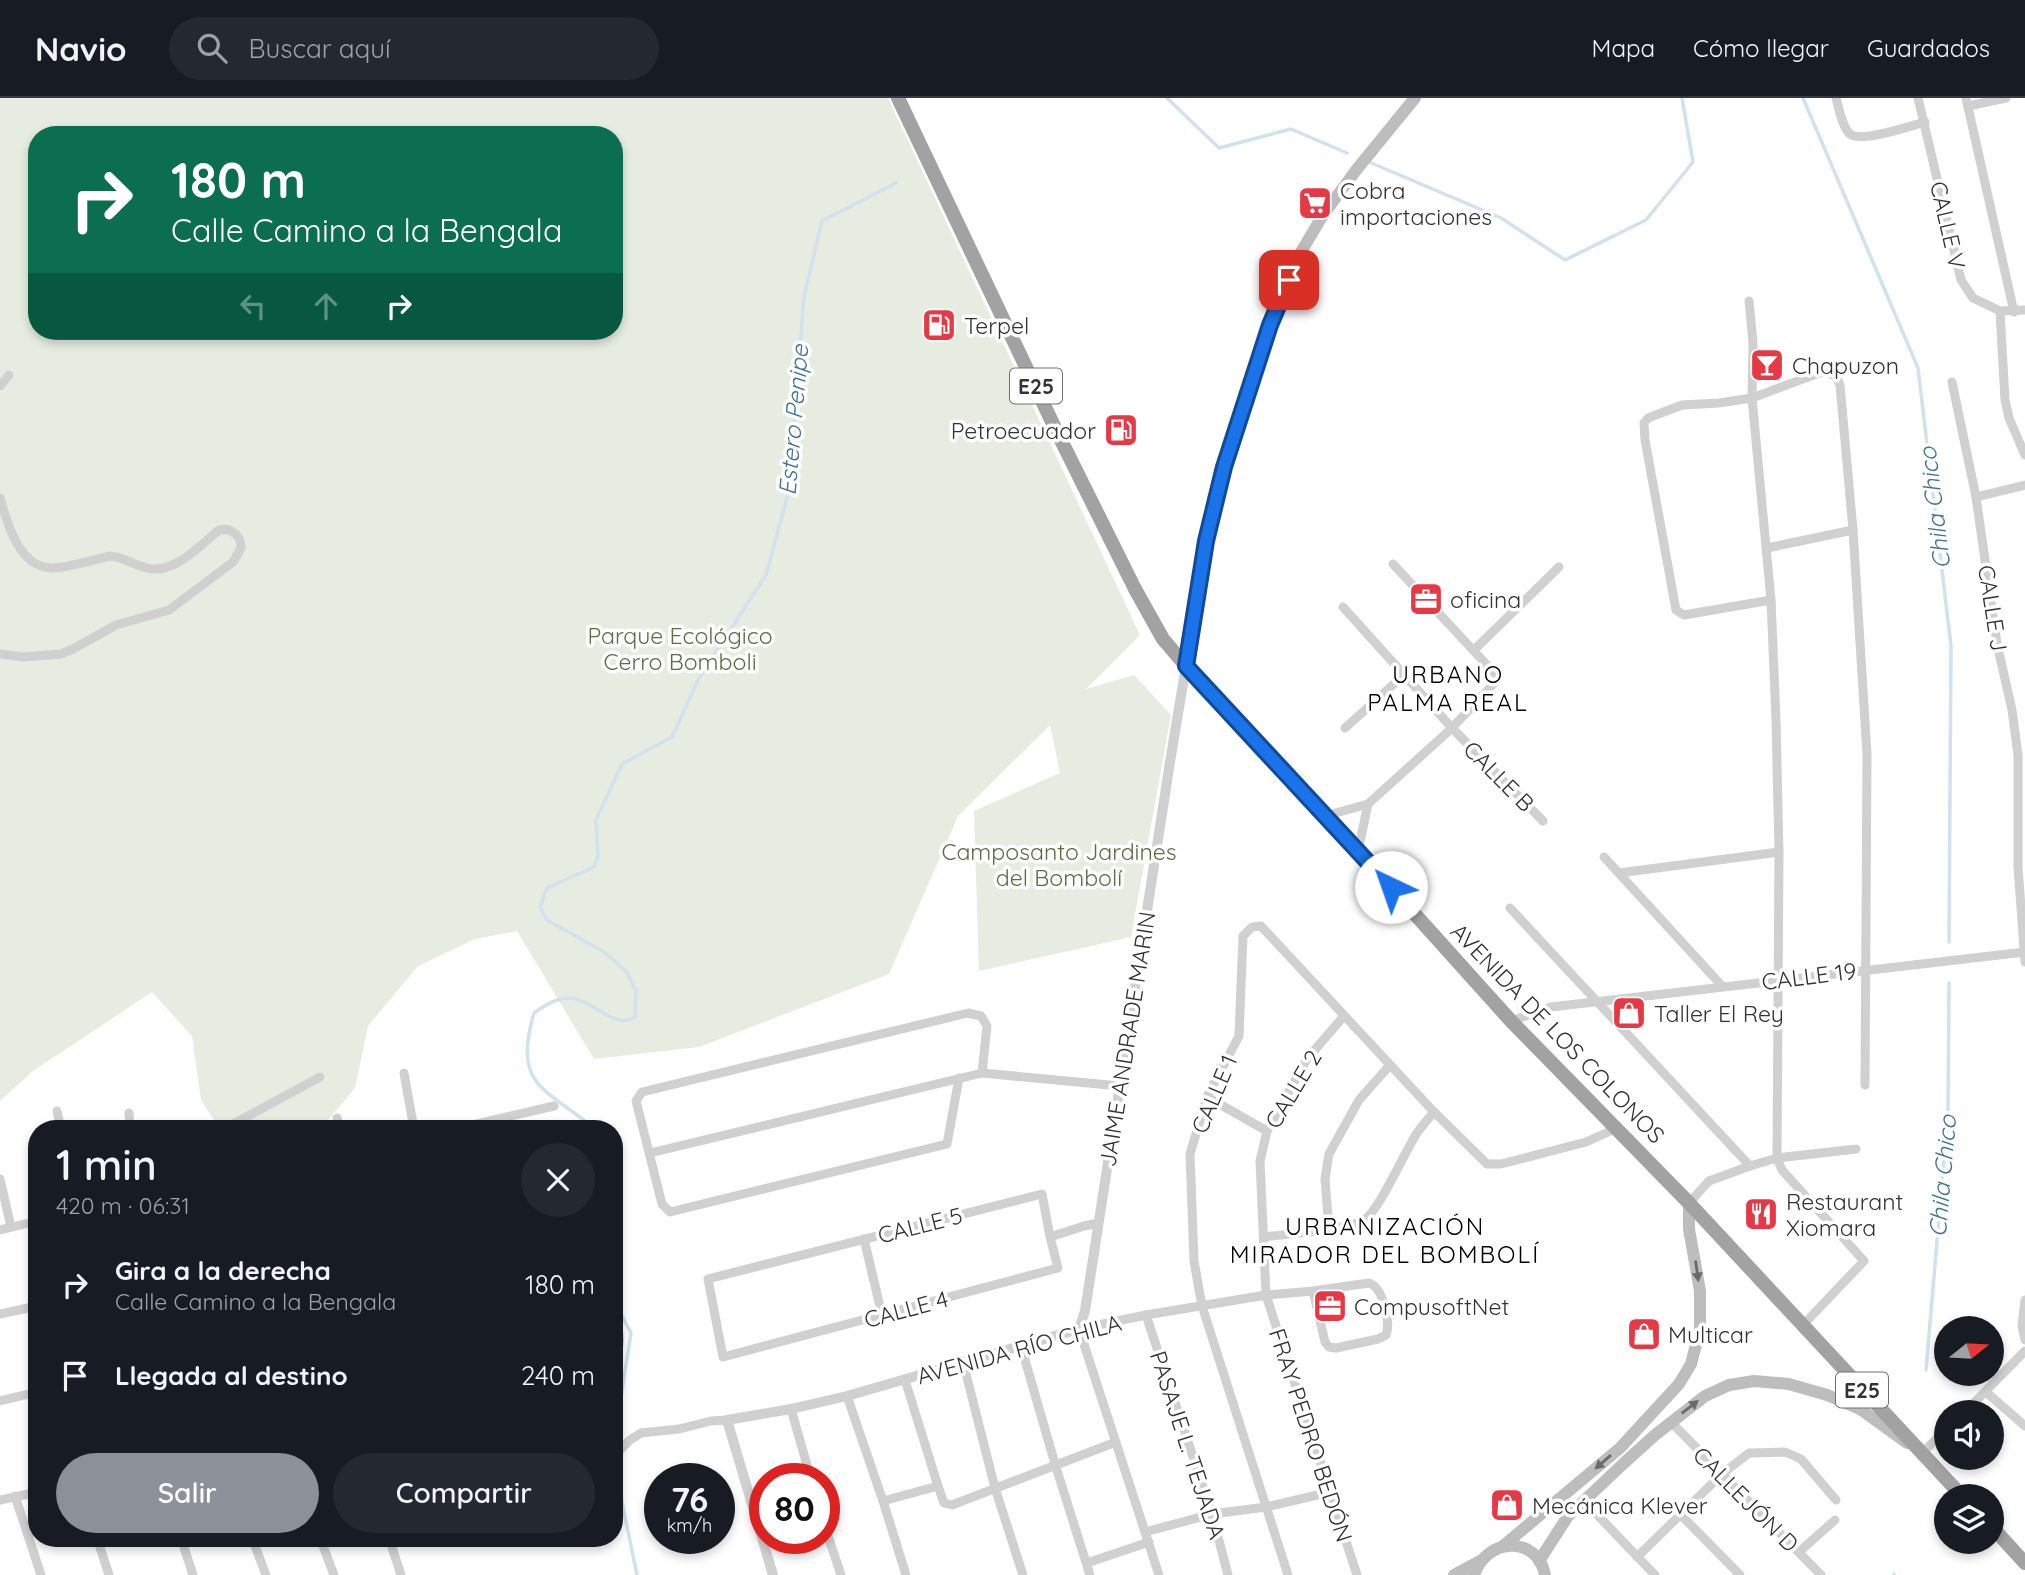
<!DOCTYPE html>
<html lang="es">
<head>
<meta charset="utf-8">
<style>
  :root { --surface:#171b24; --page:#242831; --text:#f1f3f6; --muted:#9ea1a6; --line:#363941; --accent:#8c9099 }
  body { margin:0; font-family:Quicksand,sans-serif; background:var(--page); color:var(--text); height:100vh; display:flex; flex-direction:column; font-size:26px; white-space:nowrap }
  * { box-sizing:border-box; margin:0 }
  p { font-size:23px; color:var(--muted) }
  .icon { flex:none; width:38px; height:38px; fill:none; stroke:currentColor; stroke-width:2; stroke-linecap:round; stroke-linejoin:round }
  .map { position:relative; flex:1; overflow:hidden }
  .side { position:absolute; left:28px; top:1022px; width:595px; height:427px; display:flex; flex-direction:column; background:var(--surface); border-radius:28px; box-shadow:0 4px 10px #0003 }
  .side>* { flex:none }
  .guide { position:absolute; left:28px; top:28px; width:595px; height:214px; border-radius:28px; box-shadow:0 4px 10px #0003; background:#0b6e4f; color:#fff; overflow:hidden }
  .needle { width:46px; rotate:72deg }
  .controls { position:absolute; left:1934px; top:1218px; display:grid; gap:14px }
  .controls a { display:grid; place-items:center; width:70px; height:70px; border-radius:50%; background:var(--surface); box-shadow:0 4px 10px #0003; font-size:35px }
  .speed { position:absolute; left:644px; top:1365px; display:flex; gap:14px; font-size:35px; font-weight:700; text-align:center }
  .speed>* { display:grid; place-content:center; width:91px; height:91px; border-radius:50%; background:var(--surface); box-shadow:0 4px 10px #0003; line-height:1 }
  .speed small { font-size:18px; font-weight:400 }
  .speed .limit { border:10px solid #d22; background:#fff; color:#111 }
  .pin { position:absolute; display:grid; place-items:center; width:60px; height:60px; color:#fff; margin:-30px; border-radius:14px; box-shadow:0 4px 10px #0006 }
  .me { position:absolute; width:77px; margin:-38px; rotate:318deg; stroke-linejoin:round; filter:drop-shadow(0 0 5px #0008) }
  .turn { display:flex; align-items:center; gap:24px; height:147px; padding:0 28px; font-size:32px }
  .turn .icon { width:91px; height:91px; stroke-width:2.5 }
  .turn b { display:block; font-size:49px; line-height:60px }
  .lanes { display:flex; align-items:center; height:66px; padding:0 28px; background:#0003; justify-content:center; gap:35px; direction:ltr }
  .lanes .off { opacity:.35 }
  .round { display:grid; place-items:center; flex:none; width:74px; height:74px; border-radius:37px; background:var(--page) }
  .overview { display:flex; align-items:center; justify-content:space-between; height:119px; padding:0 28px }
  h1 { font-size:42px; font-weight:600; line-height:52px }
  .button { display:flex; gap:14px; margin-top:auto; padding:14px 28px }
  .button a { flex:1; height:80px; border-radius:42px; background:var(--accent); color:#fff; font-size:28px; font-weight:600; line-height:80px; text-align:center }
  .button a+a { background:var(--page); color:var(--text) }
  ul { padding:0; list-style:none }
  li { display:flex; align-items:center; gap:21px; height:91px; padding:0 28px }
  li div { flex:1 }
  li b { display:block; font-size:26px }
  li em { font-style:normal }
  header { display:flex; align-items:center; gap:42px; box-sizing:border-box; height:98px; padding:0 35px; background:var(--surface); border-bottom:2px solid var(--line) }
  header strong { font-size:33px }
  nav { display:flex; gap:38px; margin-inline-start:auto; font-size:24px }
  .search { width:490px; height:63px; background:var(--page); display:flex; align-items:center; gap:18px; box-sizing:border-box; padding:0 24px; border-radius:38px; color:var(--muted); font-size:26px }
  .map>svg:first-child { display:block }
  .green { fill:#e6ecdf; fill-rule:evenodd }
  .lines { fill:none; stroke-linecap:round; stroke-linejoin:round }
  .stream { stroke:#cfe2ee; stroke-width:3.5 }
  .minor { stroke:#d0d0d0; stroke-width:9 }
  .tertiary { stroke:#d0d0d0; stroke-width:10 }
  .secondary { stroke:#bdbdbd; stroke-width:12 }
  .trunk { stroke:#a2a2a2; stroke-width:14 }
  .oneway { fill:#6a6a6a }
  .route-casing { stroke:#114b97; stroke-width:18 }
  .route { stroke:#1a73e8; stroke-width:12 }
  .labels { text-anchor:middle; dominant-baseline:central; stroke-width:7; stroke-linejoin:round; paint-order:stroke }
  .shield { fill:#fff; stroke:#707070; stroke-width:2 }
  .shield-label { font-size:21px; font-weight:bold; fill:#333 }
  .poi-label { font-size:23px; fill:#333; stroke:#fff; text-anchor:start }
  .street-label { font-size:23px; fill:#333; stroke:#fff }
  .park-label { font-size:23px; fill:#56703f; stroke:#fff }
  .water-label { font-size:24px; font-style:italic; fill:#3f7597; stroke:#fff }
  .neighbourhood-label { font-size:24px; letter-spacing:2px; fill:#000; stroke:#fff }
</style>
</head>
<body>
<header>
<strong>Navio</strong>
<div class="search"><svg class="icon" aria-label="search" viewBox="0 0 24 24"><circle cx="10" cy="10" r="6"/><path d="M15 15l6 6"/></svg>Buscar aquí</div>
<nav><a>Mapa</a><a>Cómo llegar</a><a>Guardados</a></nav>
</header>
<div class="map">
<svg width="2025" height="1477" viewBox="0 0 2025 1477">
  <rect width="100%" height="100%" fill="#fff"/>
  <!-- green -->
  <path class="green" d="M 0,0 L 888,0 L 1140,537 L 1086,591 L 1134,577 L 1171,617 L 1131,839 L 979,873 L 974,713 L 1060,675 L 1050,627 L 958,718 L 889,876 L 699,949 L 594,961 L 517,833 L 475,841 L 418,868 L 368,928 L 355,990 L 328,1022 L 313,1031 L 220,1031 L 201,1002 L 192,938 L 152,894 L 33,973 L 0,1003 ZM 37,37 L 614,37 L 614,233 L 37,233 Z"/>
  <g class="lines">
    <!-- stream -->
    <g class="stream">
      <polyline points="1167,0 1219,50 1291,31 1347,55"/>
      <polyline points="1803,0 1918,270 1951,548 1949,844"/>
      <polyline points="1369,64 1501,120 1565,162 1646,122 1693,64 1682,0"/>
      <path d="M 595,1031 C 546,990 512,989 534,915 C 544,908 556,900 569,900 C 592,900 614,933 635,919 L 636,893 L 626,873 L 604,854 L 547,822 L 540,809 L 547,790 L 594,769 L 598,758 L 596,722 L 622,666 L 672,639 L 699,580 L 766,477 L 788,396 L 804,199 L 822,123 L 896,85"/>
      <polyline points="614,1203 631,1235 614,1343"/>
      <polyline points="1926,1272 1948,1015 1949,885"/>
      <polyline points="615,1370 637,1477"/>
      <polyline points="1894,1476 1894,1477"/>
    </g>
    <!-- minor -->
    <g class="minor">
      <path d="M 1836,0 C 1839,10 1842,29 1850,36 C 1861,45 1910,28 1925,24"/>
      <polyline points="1918,0 1961,182 1973,200 2000,213 2005,302 2009,320 2025,357"/>
      <polyline points="1966,0 2014,214"/>
      <polyline points="1968,8 2006,0"/>
      <polyline points="1749,203 1753,244 1752,300 1771,502 1776,622 1779,754 1777,1060 1782,1072 1864,1163 1802,1228"/>
      <polyline points="2000,213 2025,212"/>
      <polyline points="1952,284 1976,399 1997,546 2012,612 2018,657 2018,769 2025,864"/>
      <polyline points="0,288 9,277"/>
      <polyline points="1976,399 2025,387"/>
      <path d="M 0,400 C 7,425 19,469 51,470 C 68,470 93,462 110,458 C 123,459 134,467 147,470 C 174,477 200,447 219,432 C 232,429 241,438 241,450 L 233,464 L 169,512 L 116,527 L 73,551 L 61,556 L 23,559 L 0,556"/>
      <polyline points="1767,450 1853,432"/>
      <path d="M 1771,502 L 1684,517 L 1676,512 L 1645,342 L 1644,325 L 1648,320 L 1682,307 L 1719,305 L 1752,300 L 1819,275 C 1829,273 1836,276 1840,287 L 1853,432 L 1867,656 L 1865,987"/>
      <polyline points="1343,509 1452,630 1543,723"/>
      <polyline points="1474,552 1559,469"/>
      <polyline points="1345,630 1405,576"/>
      <polyline points="1325,718 1368,706"/>
      <polyline points="1358,753 1368,706 1452,630 1499,580 1393,466"/>
      <polyline points="1604,759 1722,888"/>
      <polyline points="1619,775 1779,754"/>
      <polyline points="1510,810 1750,1068"/>
      <polyline points="1343,919 1307,961 1267,1033 1260,1063 1266,1197 1357,1477"/>
      <polyline points="1511,923 1551,909 2025,854"/>
      <polyline points="404,975 414,1031"/>
      <polyline points="959,980 947,1046 670,1114 662,1106 636,1003 642,994 968,915 981,918 987,928 982,975"/>
      <polyline points="1207,999 1267,1033"/>
      <polyline points="57,1013 61,1031"/>
      <polyline points="129,1015 130,1031"/>
      <polyline points="337,1020 340,1031"/>
      <polyline points="224,1031 320,979"/>
      <polyline points="455,1031 554,1008"/>
      <polyline points="650,1055 982,975 1120,988"/>
      <polyline points="0,1081 11,1129"/>
      <polyline points="1689,1105 1709,1083 1750,1068 1777,1060 1856,1051"/>
      <polyline points="1329,1131 1325,1081 1329,1056 1359,1002 1390,967"/>
      <polyline points="0,1132 37,1123"/>
      <polyline points="1050,1139 1058,1170 723,1259 708,1181 1042,1096 1050,1139 1084,1128 1098,1125"/>
      <path d="M 1264,1139 C 1287,1136 1345,1133 1364,1122 C 1379,1113 1405,1053 1417,1035 C 1422,1028 1428,1021 1434,1014"/>
      <polyline points="864,1141 882,1217"/>
      <polyline points="2025,1202 2022,1228 2025,1242"/>
      <polyline points="0,1216 37,1208"/>
      <polyline points="1146,1217 1212,1416 1228,1477"/>
      <path d="M 614,1220 C 620,1233 622,1248 614,1260"/>
      <polyline points="1021,1248 1055,1366 1090,1477"/>
      <polyline points="963,1264 995,1390 1023,1477"/>
      <polyline points="905,1282 938,1388"/>
      <polyline points="1986,1294 2025,1328"/>
      <polyline points="847,1298 883,1403 906,1477"/>
      <polyline points="0,1303 37,1294"/>
      <polyline points="791,1311 811,1381"/>
      <polyline points="1965,1314 2025,1253"/>
      <polyline points="1671,1324 1821,1477"/>
      <polyline points="1921,1356 1946,1332"/>
      <polyline points="614,1358 630,1342 641,1335 679,1331 711,1323 727,1322"/>
      <polyline points="15,1398 41,1477"/>
      <polyline points="0,1402 37,1394"/>
      <polyline points="883,1403 938,1388 944,1405 952,1407 1116,1344"/>
      <polyline points="1584,1403 1655,1477"/>
      <polyline points="1680,1416 1740,1477"/>
      <polyline points="824,1426 841,1477"/>
      <polyline points="1145,1434 1212,1416 1266,1409 1330,1394"/>
      <polyline points="97,1440 109,1477"/>
      <polyline points="181,1440 193,1477"/>
      <polyline points="252,1440 266,1477"/>
      <polyline points="320,1440 334,1477"/>
      <polyline points="389,1440 401,1477"/>
      <polyline points="764,1445 779,1440"/>
      <polyline points="1799,1454 1835,1422"/>
      <polyline points="1637,1459 1722,1376 1749,1355 1785,1354 1801,1361 1836,1402"/>
      <polyline points="1087,1465 1149,1444"/>
      <path d="M 1159,1477 L 1079,1231 L 1146,1217 L 1266,1197 L 1313,1193 L 1369,1185 C 1383,1189 1391,1225 1386,1237 L 1378,1241 L 1336,1250 L 1329,1249 L 1325,1244 L 1313,1193"/>
      <polyline points="1288,1477 1202,1208 1194,1163 1190,1056 1207,999 1239,938 1243,838 1252,829 1261,828 1434,1014 1487,1066 1501,1066 1586,1044 1617,1030"/>
    </g>
    <!-- tertiary -->
    <polyline class="tertiary" points="773,1477 727,1322 791,1311 847,1298 1079,1231 1085,1213 1170,664 1186,568"/>
    <!-- secondary -->
    <g class="secondary">
      <polyline points="1186,568 1206,443 1224,369 1270,227 1298,159 1323,117 1357,71 1415,0"/>
      <polyline points="1503,1448 1620,1350 1679,1286 1691,1266 1700,1231 1700,1193 1689,1131 1689,1105"/>
      <polyline points="1539,1463 1568,1418 1624,1365 1655,1337 1705,1298 1729,1287 1754,1283 1789,1286 1827,1297 1860,1311 1907,1345"/>
      <polyline points="1454,1477 1480,1463"/>
      <path d="M 1474,1477 C 1487,1438 1538,1438 1545,1477"/>
    </g>
    <!-- trunk -->
    <g class="trunk">
      <polyline points="898,0 1055,330 1135,491 1163,541 1186,568 1358,753 1511,923 1689,1105 1962,1398"/>
      <polyline points="1992,1429 2025,1465"/>
    </g>
  </g>
  <!-- one-way arrows -->
  <defs><path id="oneway-solid" d="M-6-.8H1V-3.2L6.5 0L1 3.2V.8H-6Z" transform="scale(1.75)"/></defs>
  <g class="oneway">
    <use href="#oneway-solid" transform="translate(1697 1173) rotate(82)"/>
    <use href="#oneway-solid" transform="translate(1690 1309) rotate(-38)"/>
    <use href="#oneway-solid" transform="translate(1603 1364) rotate(139)"/>
  </g>
  <g class="lines">
    <!-- route casing -->
    <g class="route-casing">
      <polyline id="route" points="1289,182 1270,227 1224,369 1206,443 1186,568 1391,789"/>
    </g>
    <!-- route -->
    <use href="#route" class="route"/>
  </g>
  <!-- icons -->
  <defs>
    <g id="supermarket-square" transform="scale(1.75)"><rect x="-9" y="-9" width="18" height="18" rx="4" fill="#e63946" stroke="#fff"/><path d="M-6-5.5h2.5l.6 2H6L4.5 2H-2.5L-4.4-4H-6ZM-1.5 3.2a1.3 1.3 0 1 0 .1 0ZM3 3.2a1.3 1.3 0 1 0 .1 0Z" fill="#fff"/></g>
    <g id="fuel-square" transform="scale(1.75)"><rect x="-9" y="-9" width="18" height="18" rx="4" fill="#e63946" stroke="#fff"/><path d="M-5.5-6h7V0h2V4h1.3V-2.5L3-4.5l.8-.8L6-3V5H2.5V1h-1V6h-7ZM-4.2-4.7v3.2H.2V-4.7Z" fill="#fff"/></g>
    <g id="bar-square" transform="scale(1.75)"><rect x="-9" y="-9" width="18" height="18" rx="4" fill="#e63946" stroke="#fff"/><path d="M-6-5H6L.8 .8V4.5H3.5V6h-7V4.5H-.8V.8Z" fill="#fff"/></g>
    <g id="office-square" transform="scale(1.75)"><rect x="-9" y="-9" width="18" height="18" rx="4" fill="#e63946" stroke="#fff"/><path d="M-6-3h4V-5.5h4V-3h4V5H-6ZM-1-4.5V-3h2v-1.5ZM-6 0V1H6V0Z" fill="#fff"/></g>
    <g id="shop-square" transform="scale(1.75)"><rect x="-9" y="-9" width="18" height="18" rx="4" fill="#e63946" stroke="#fff"/><path d="M-5-2.5h2.3a2.7 3.5 0 0 1 5.4 0H5L5.5 6h-11ZM-1.5-2.5h3a1.5 2.3 0 0 0-3 0Z" fill="#fff"/></g>
    <g id="restaurant-square" transform="scale(1.75)"><rect x="-9" y="-9" width="18" height="18" rx="4" fill="#e63946" stroke="#fff"/><path d="M-5-6h1v4h1v-4h1v4h1v-4h1v5L-1.5 .5V6h-2V.5L-5-1ZM5-6V6H3V1.5H1.5Q1.5-4 5-6Z" fill="#fff"/></g>
  </defs>
  <g fill-rule="evenodd">
    <use href="#supermarket-square" x="1315" y="105"/>
    <use href="#fuel-square" x="939" y="227"/>
    <use href="#bar-square" x="1767" y="267"/>
    <use href="#fuel-square" x="1121" y="332"/>
    <use href="#office-square" x="1426" y="501"/>
    <use href="#shop-square" x="1629" y="915"/>
    <use href="#restaurant-square" x="1761" y="1116"/>
    <use href="#office-square" x="1330" y="1208"/>
    <use href="#shop-square" x="1644" y="1236"/>
    <use href="#shop-square" x="1507" y="1407"/>
  </g>
  <g class="labels">
    <!-- shield labels -->
    <g class="shield">
      <rect x="1010" y="270.5" width="52" height="35" rx="5"/>
      <rect x="1836" y="1274.5" width="52" height="35" rx="5"/>
    </g>
    <g class="shield-label">
      <text x="1036" y="288">E25</text>
      <text x="1862" y="1292">E25</text>
    </g>
    <!-- poi labels -->
    <g class="poi-label">
      <text x="1340" y="92">Cobra<tspan x="1340" dy="26">importaciones</tspan></text>
      <text x="964" y="227">Terpel</text>
      <text x="1792" y="267">Chapuzon</text>
      <text x="1096" y="332" text-anchor="end">Petroecuador</text>
      <text x="1450" y="501">oficina</text>
      <text x="1654" y="915">Taller El Rey</text>
      <text x="1786" y="1103">Restaurant<tspan x="1786" dy="26">Xiomara</tspan></text>
      <text x="1354" y="1208">CompusoftNet</text>
      <text x="1668" y="1236">Multicar</text>
      <text x="1532" y="1407">Mecánica Klever</text>
    </g>
    <!-- street labels -->
    <g class="street-label">
      <text transform="translate(1948 127) rotate(77)">CALLE V</text>
      <text transform="translate(1993 510) rotate(81)">CALLE J</text>
      <text transform="translate(1499 678) rotate(45)">CALLE B</text>
      <text transform="translate(1809 878) rotate(-7)">CALLE 19</text>
      <text transform="translate(1558 935) rotate(46)">AVENIDA DE LOS COLONOS</text>
      <text transform="translate(1127 941) rotate(-81)">JAIME ANDRADE MARIN</text>
      <text transform="translate(1293 991) rotate(-59)">CALLE 2</text>
      <text transform="translate(1214 996) rotate(-67)">CALLE 1</text>
      <text transform="translate(920 1127) rotate(-14)">CALLE 5</text>
      <text transform="translate(906 1211) rotate(-15)">CALLE 4</text>
      <text transform="translate(1019 1251) rotate(-15)">AVENIDA RÍO CHILA</text>
      <text transform="translate(1311 1337) rotate(72)">FRAY PEDRO BEDÓN</text>
      <text transform="translate(1188 1347) rotate(72)">PASAJE L. TEJADA</text>
      <text transform="translate(1746 1401) rotate(45)">CALLEJÓN D</text>
    </g>
    <!-- park labels -->
    <g class="park-label">
      <text x="680" y="537">Parque Ecológico<tspan x="680" dy="26">Cerro Bomboli</tspan></text>
      <text x="1059" y="753">Camposanto Jardines<tspan x="1059" dy="26">del Bombolí</tspan></text>
    </g>
    <!-- water labels -->
    <g class="water-label">
      <text transform="translate(793 322) rotate(-85)">Estero Penipe</text>
      <text transform="translate(1934 410) rotate(-97)">Chila Chico</text>
      <text transform="translate(1942 1078) rotate(-85)">Chila Chico</text>
    </g>
    <!-- neighbourhood labels -->
    <g class="neighbourhood-label">
      <text x="1448" y="576">URBANO<tspan x="1448" dy="28">PALMA REAL</tspan></text>
      <text x="1385" y="1128">URBANIZACIÓN<tspan x="1385" dy="28">MIRADOR DEL BOMBOLÍ</tspan></text>
    </g>
  </g>
</svg>
<div class="controls">
<a><svg class="needle" viewBox="-14 -14 28 28"><path d="M0-13l5 13h-10z" fill="#e53935"/><path d="M0 13l5-13h-10z" fill="#9ea1a6"/></svg></a>
<a><svg class="icon" aria-label="sound" viewBox="0 0 24 24"><path d="M4 9h4l5-4v14l-5-4H4zM17 9q2 3 0 6"/></svg></a>
<a><svg class="icon" aria-label="layers" viewBox="0 0 24 24"><path d="M12 4l9 5-9 5-9-5zM3 14l9 5 9-5"/></svg></a>
</div>
<div class="speed"><div>76<small>km/h</small></div><div class="limit">80</div></div>
<div class="pin" style="left:1289px;top:182px;background:#d93025"><svg class="icon" aria-label="arrive" viewBox="0 0 24 24"><path d="M6 21V4h12l-3 4 3 4H6"/></svg></div>
<svg class="me" style="left:1391px;top:789px" viewBox="-20 -20 40 40"><circle r="19" fill="#fff"/><path d="M0-13L10 11 0 6-10 11z" fill="#1a73e8"/></svg>
<div class="guide">
<div class="turn"><svg class="icon" aria-label="right" viewBox="0 0 24 24"><path d="M7 20v-9h11M14 6l5 5-5 5"/></svg><div><b>180 m</b>Calle Camino a la Bengala</div></div>
<div class="lanes"><svg class="icon off" aria-label="left" viewBox="0 0 24 24"><path d="M17 20v-9H6M10 6l-5 5 5 5"/></svg><svg class="icon off" aria-label="ahead" viewBox="0 0 24 24"><path d="M12 20V5M6 11l6-6 6 6"/></svg><svg class="icon" aria-label="right" viewBox="0 0 24 24"><path d="M7 20v-9h11M14 6l5 5-5 5"/></svg></div>
</div>
<section class="side">
<div class="overview"><div><h1>1 min</h1><p>420 m · 06:31</p></div><a class="round"><svg class="icon" aria-label="close" viewBox="0 0 24 24"><path d="M6 6l12 12M18 6L6 18"/></svg></a></div>
<ul>
<li><svg class="icon" aria-label="right" viewBox="0 0 24 24"><path d="M7 20v-9h11M14 6l5 5-5 5"/></svg><div><b>Gira a la derecha</b><p>Calle Camino a la Bengala</p></div><em>180 m</em></li>
<li><svg class="icon" aria-label="arrive" viewBox="0 0 24 24"><path d="M6 21V4h12l-3 4 3 4H6"/></svg><div><b>Llegada al destino</b></div><em>240 m</em></li>
</ul>
<div class="button"><a>Salir</a><a>Compartir</a></div>
</section>
</div>
</body>
</html>
